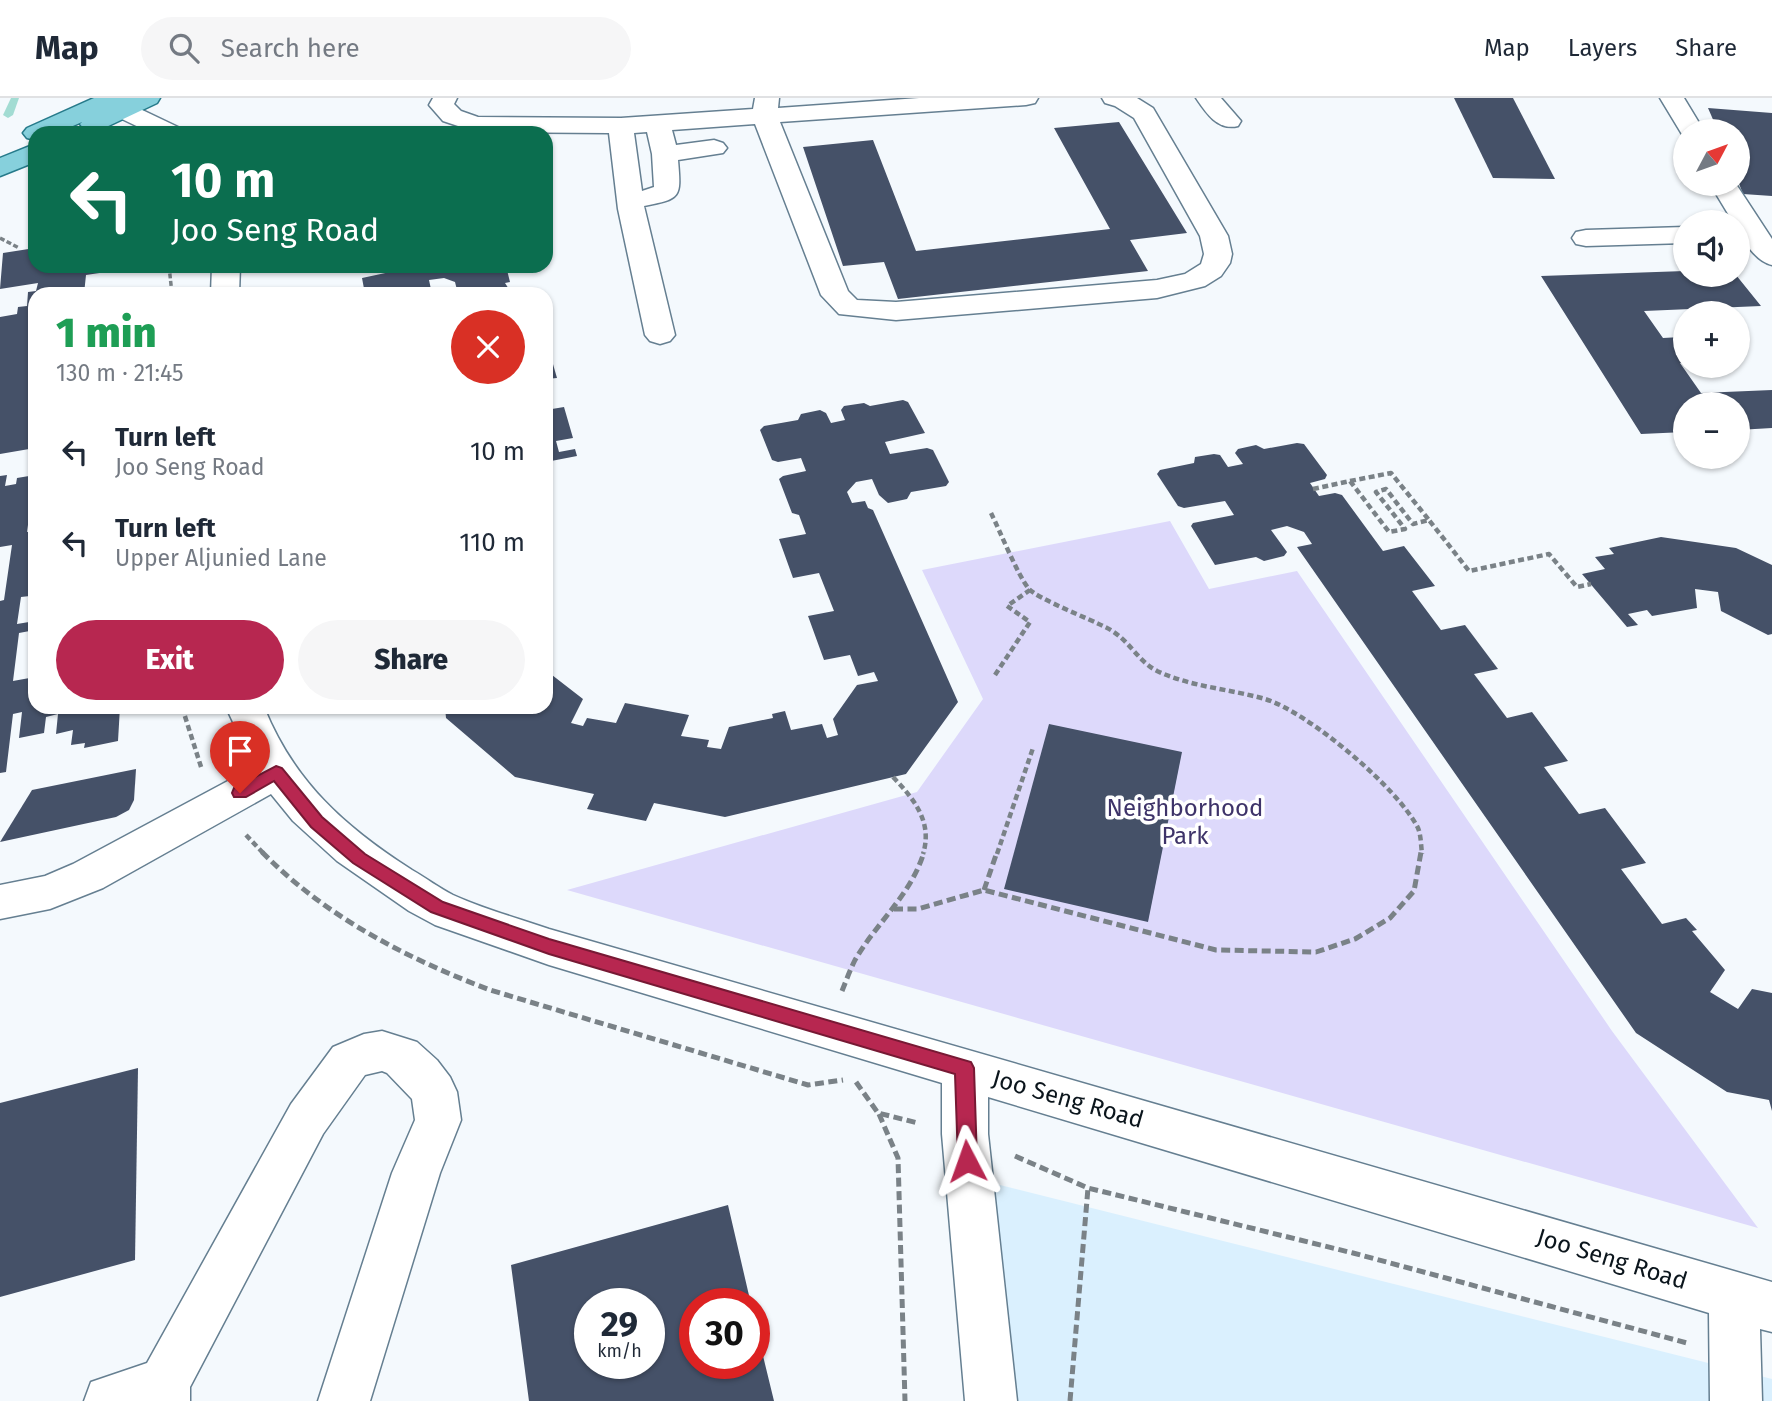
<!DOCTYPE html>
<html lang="en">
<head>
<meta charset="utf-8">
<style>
  :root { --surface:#fff; --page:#f6f6f7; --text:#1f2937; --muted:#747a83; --line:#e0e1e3; --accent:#b72750 }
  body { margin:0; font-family:"Fira Sans",sans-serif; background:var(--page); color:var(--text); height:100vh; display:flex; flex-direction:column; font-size:26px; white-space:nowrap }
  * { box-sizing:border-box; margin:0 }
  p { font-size:23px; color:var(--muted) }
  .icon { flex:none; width:38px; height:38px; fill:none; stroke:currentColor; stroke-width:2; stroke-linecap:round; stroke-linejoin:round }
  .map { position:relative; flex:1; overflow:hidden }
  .details { position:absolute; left:28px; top:189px; width:525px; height:427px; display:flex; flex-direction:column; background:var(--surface); border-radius:21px; box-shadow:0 2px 5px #0004 }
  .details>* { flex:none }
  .banner { position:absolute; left:28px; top:28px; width:525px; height:147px; border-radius:21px; box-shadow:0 2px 5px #0004; background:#0b6e4f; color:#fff; overflow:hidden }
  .needle { width:46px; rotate:49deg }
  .fabs { position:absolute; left:1673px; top:21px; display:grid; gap:14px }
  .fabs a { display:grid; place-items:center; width:77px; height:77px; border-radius:50%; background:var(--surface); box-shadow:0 2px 5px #0004; font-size:35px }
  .speed { position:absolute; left:574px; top:1190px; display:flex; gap:14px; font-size:35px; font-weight:700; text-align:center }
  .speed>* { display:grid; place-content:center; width:91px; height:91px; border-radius:50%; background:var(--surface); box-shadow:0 2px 5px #0004; line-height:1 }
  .speed small { font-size:18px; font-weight:400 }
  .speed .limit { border:10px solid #d22; background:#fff; color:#111 }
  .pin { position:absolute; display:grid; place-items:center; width:60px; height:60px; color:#fff; margin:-72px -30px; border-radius:50% 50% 50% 0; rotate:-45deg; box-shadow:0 0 7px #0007 }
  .pin .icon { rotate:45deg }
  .me { position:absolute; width:77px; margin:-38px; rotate:356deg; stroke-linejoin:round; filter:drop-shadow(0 0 5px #0008) }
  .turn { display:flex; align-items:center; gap:24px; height:147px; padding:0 28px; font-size:32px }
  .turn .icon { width:91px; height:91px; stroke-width:2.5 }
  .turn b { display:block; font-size:49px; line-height:60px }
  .round { display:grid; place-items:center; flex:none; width:74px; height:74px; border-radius:37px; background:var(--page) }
  .head { display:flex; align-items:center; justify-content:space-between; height:119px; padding:0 28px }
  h1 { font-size:42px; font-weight:800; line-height:52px; color:#1e9e55 }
  .cta { display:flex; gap:14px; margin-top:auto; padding:14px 28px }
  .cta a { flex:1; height:80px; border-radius:42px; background:var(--accent); color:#fff; font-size:28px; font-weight:800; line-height:80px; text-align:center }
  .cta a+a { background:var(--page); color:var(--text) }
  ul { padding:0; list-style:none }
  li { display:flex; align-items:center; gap:21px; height:91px; padding:0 28px }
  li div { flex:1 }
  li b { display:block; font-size:26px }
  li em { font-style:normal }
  header { display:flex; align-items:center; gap:42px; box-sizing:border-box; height:98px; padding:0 35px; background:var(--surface); border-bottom:2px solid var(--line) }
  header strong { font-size:33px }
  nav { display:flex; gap:38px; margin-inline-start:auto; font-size:24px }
  .search { width:490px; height:63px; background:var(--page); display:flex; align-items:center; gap:18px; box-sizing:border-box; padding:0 24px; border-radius:38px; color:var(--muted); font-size:26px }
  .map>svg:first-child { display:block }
  .built { fill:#daf0fe }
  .green { fill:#ddd9fb }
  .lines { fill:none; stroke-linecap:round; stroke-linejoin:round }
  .stream { fill:#a2dcd3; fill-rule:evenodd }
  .building { fill:#455168; fill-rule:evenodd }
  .minor-casing { stroke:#657f91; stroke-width:3 }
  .major-casing { stroke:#267a8a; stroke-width:3 }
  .path-far2 { stroke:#7a8287; stroke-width:3.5; stroke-dasharray:5 2.5; stroke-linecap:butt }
  .path-far1 { stroke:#7a8287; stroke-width:4.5; stroke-dasharray:6 3.5; stroke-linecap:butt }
  .path { stroke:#7a8287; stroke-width:5; stroke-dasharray:9 4.5; stroke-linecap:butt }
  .minor { fill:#fff; fill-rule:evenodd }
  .major { fill:#86d0dc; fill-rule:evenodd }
  .route { fill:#b72750; stroke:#771934; stroke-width:2 }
  .labels { text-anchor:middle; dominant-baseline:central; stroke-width:7; stroke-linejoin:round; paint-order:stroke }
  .park-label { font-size:24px; fill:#3e3369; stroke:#fff }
  .street-label { font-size:24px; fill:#0b151c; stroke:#fff }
</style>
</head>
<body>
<header>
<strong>Map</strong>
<div class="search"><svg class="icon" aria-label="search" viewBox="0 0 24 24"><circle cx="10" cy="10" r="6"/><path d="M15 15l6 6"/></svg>Search here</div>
<nav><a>Map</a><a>Layers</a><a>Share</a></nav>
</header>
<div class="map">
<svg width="1772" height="1303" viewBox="0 0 1772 1303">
  <rect width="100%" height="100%" fill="#f4f9fd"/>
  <!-- built -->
  <polygon class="built" points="984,1083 1772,1281 1772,1303 987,1303"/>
  <!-- green -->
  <polygon class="green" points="1170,423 1209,491 1297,473 1612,933 1758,1130 567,792 917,694 983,601 922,472"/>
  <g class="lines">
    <!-- stream -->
    <polygon class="stream" points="11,0 19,0 13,17 8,20 3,17"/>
  </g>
  <!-- building -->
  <g class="building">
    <polygon points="1454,0 1513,0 1555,81 1493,80"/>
    <polygon points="1708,10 1772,15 1772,98 1743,96 1738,83 1738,33 1718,33"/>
    <polygon points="1119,24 1187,135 1130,142 1148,173 898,201 884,164 843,168 803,49 873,42 916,153 1110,131 1054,30"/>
    <polygon points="35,150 35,168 113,168 113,173 86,177 84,196 35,196 35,350 0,356 0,219 17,216 18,209 27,208 28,194 36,193 38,185 0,191 3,155"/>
    <polygon points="389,168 506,168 510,184 505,185 512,196 443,196 457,192 455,184 444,180 429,182 432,196 365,196 362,180 390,174"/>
    <polygon points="1685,173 1685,177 1736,177 1761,208 1644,213 1663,240 1681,239 1685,246 1685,264 1680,265 1701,295 1772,292 1772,330 1738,332 1738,306 1685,306 1685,334 1641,336 1541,178"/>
    <polygon points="548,249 557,280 546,281 546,250"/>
    <polygon points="903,302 908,304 925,335 885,344 890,356 927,350 933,352 949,384 946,388 911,394 907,401 888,405 879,397 872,381 856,384 847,394 852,405 865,403 868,410 873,412 958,604 906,676 725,719 654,705 646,723 587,711 594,696 515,679 446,620 445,609 546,609 546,579 552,577 583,601 571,625 583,628 587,620 616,625 625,605 689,617 681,638 709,642 707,649 721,651 729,629 773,620 772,616 785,613 791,632 822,626 827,640 838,637 833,621 857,587 878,583 874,574 858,578 850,557 824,562 808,518 834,513 819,475 793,480 779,441 806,436 799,417 792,415 779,381 783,378 806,373 801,360 778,364 772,362 760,332 764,328 798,322 801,316 820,312 826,315 831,325 845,322 841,312 844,308 864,305 870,308"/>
    <polygon points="564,309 573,340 556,343 559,354 575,351 577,358 546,364 546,312"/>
    <polygon points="1297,345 1304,346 1327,377 1325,381 1310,385 1319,398 1335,395 1342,397 1383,453 1404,448 1435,488 1412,493 1441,532 1465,527 1498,571 1474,576 1507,620 1532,614 1568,663 1544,669 1579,716 1605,710 1646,765 1621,771 1662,826 1686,820 1697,832 1692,833 1725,872 1710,894 1738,911 1752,891 1772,895 1772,1013 1769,1002 1727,994 1636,935 1297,449 1312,446 1304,434 1287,428 1271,432 1287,454 1284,458 1264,463 1256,459 1215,467 1191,428 1193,425 1234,417 1225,403 1184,410 1178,408 1157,376 1160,372 1194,365 1195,359 1214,356 1220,357 1228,369 1243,366 1235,355 1238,351 1256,347 1264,351"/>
    <polygon points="7,377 5,388 16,386 17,380 35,377 27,434 35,433 35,512 29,513 30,498 21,499 17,526 35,523 35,532 19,535 13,583 35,579 35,609 120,609 118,643 84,650 85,645 71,647 73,632 56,636 58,616 46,619 44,635 19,640 22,614 13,616 6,674 0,675 0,503 4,502 12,447 0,449 0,378"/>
    <polygon points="1661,439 1736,450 1772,467 1772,536 1768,537 1721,513 1718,494 1695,491 1697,510 1652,518 1647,512 1628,516 1638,527 1627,529 1582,476 1605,471 1595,459 1614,456 1609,450"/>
    <polygon points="1049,626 1182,654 1148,824 1004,791"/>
    <polygon points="136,671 134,702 129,712 116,719 0,744 32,692"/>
    <polygon points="138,970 135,1162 0,1199 0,1005"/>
    <path d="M 728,1107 L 751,1206 L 695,1206 L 695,1265 L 754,1265 L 755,1225 L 774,1303 L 529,1303 L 511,1167 ZM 590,1206 L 649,1206 L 649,1265 L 590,1265 Z"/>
  </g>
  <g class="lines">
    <!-- minor casing -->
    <g class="minor-casing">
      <g id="minor">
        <polygon points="96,0 117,0 180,30 184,35 151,35 97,9 94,4"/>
        <path d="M 433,0 L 457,0 L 454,6 L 461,13 L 478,19 L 621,20 L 753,11 L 755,0 L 779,0 L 778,10 L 919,0 L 1038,0 L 1035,5 L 1026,7 L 780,24 L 848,193 L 857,202 L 896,204 L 1157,182 L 1185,176 L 1201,166 L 1204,156 L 1200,138 L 1134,20 L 1115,8 L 1105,5 L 1102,0 L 1137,0 L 1153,10 L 1228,138 L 1232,156 L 1230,165 L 1221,178 L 1205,188 L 1157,200 L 896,222 L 839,216 L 821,197 L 755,26 L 672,32 L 676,47 L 714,42 L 723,45 L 727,50 L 723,55 L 678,62 C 681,99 682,101 644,108 L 675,237 L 670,243 L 660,246 L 650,243 L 645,237 L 618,111 L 609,35 L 476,34 L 443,23 L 429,7 ZM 647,34 L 652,56 L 654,89 L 642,93 L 634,35 Z"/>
        <path d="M 1196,0 L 1221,0 L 1241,23 L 1238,28 C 1218,33 1206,15 1196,0 Z"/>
        <polygon points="1660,0 1684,0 1704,33 1685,33 1685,39 1683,38"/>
        <path d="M 1710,86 L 1736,86 L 1772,141 L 1772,167 C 1757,164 1738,140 1738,124 L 1733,124 Z"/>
        <polygon points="1685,129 1685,145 1586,148 1576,146 1572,140 1576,134 1586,132"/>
        <polygon points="212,168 240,168 239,196 211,196"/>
        <path d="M 226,609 L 264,609 C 294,684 345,729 412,772 C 426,780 439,790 453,797 C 484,811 517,820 549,831 L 1772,1184 L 1772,1234 L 1760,1231 L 1762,1303 L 1710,1303 L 1709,1215 L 988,999 L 988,1036 L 1017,1303 L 965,1303 L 942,1036 L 942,985 L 549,867 L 435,827 L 409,813 L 337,763 L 293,723 L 271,696 L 103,790 L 50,811 L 0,821 L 0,787 L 45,778 L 73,766 L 254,669 Z"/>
        <polygon points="382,933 417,944 437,962 450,979 457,994 461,1022 440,1075 370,1303 318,1303 392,1075 415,1022 412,1001 387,975 382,973 365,977 323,1036 190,1289 190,1303 84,1303 91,1284 147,1265 291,1006 333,949 364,936"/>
      </g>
    </g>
    <!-- major casing -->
    <g class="major-casing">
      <g id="major">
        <polygon points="94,0 160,0 157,5 102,31 93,34 84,31 80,26 82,24 57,35 35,35 35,42 27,40 23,35 27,30"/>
        <polygon points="35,46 35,64 0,78 0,60"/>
      </g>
    </g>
    <!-- path-far2 -->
    <g class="path-far2">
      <polyline points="0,140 19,150"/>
      <polyline points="169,168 172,196"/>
      <polyline points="351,196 364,194"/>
    </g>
    <!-- path-far1 -->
    <g class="path-far1">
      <polyline points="1350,383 1391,375 1429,422"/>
      <polyline points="1313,391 1350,383 1389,434 1405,431 1376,394 1386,391 1413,426 1429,422 1469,473 1549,456 1577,489 1591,486"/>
      <path d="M 991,415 C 1000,433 1018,478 1029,491 C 1038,501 1090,521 1105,529 C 1129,540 1136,562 1157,573 C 1191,589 1230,591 1265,601 C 1308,614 1398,690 1418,730 C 1421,737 1421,748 1422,756"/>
      <polyline points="995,577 1030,524 1007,508 1030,492"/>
      <polyline points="182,609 202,672"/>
      <path d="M 893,679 C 914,701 933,724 923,756"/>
      <polyline points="246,737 264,756"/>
      <polyline points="997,756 1033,650"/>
    </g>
    <!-- path -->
    <g class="path">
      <path d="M 262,754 C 326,819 406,860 490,892 L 808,987 L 843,982"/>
      <polyline points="984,792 997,754"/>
      <polyline points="894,811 918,811 984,792 1216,852 1316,854 1355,841 1390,820 1414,793 1421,754"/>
      <path d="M 842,893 C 846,883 850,872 855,862 C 877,824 911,797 924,754"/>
      <polyline points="856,984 878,1015 918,1025"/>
      <polyline points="879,1016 898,1060 905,1303"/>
      <polyline points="1015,1058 1088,1090 1353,1155 1687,1245"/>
      <polyline points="1070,1303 1088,1090"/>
    </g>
    <!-- minor -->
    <use href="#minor" class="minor"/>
    <!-- major -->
    <use href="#major" class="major"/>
  </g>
  <!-- route -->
  <polygon class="route" points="276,668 282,670 322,719 365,756 443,804 549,841 971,964 974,970 977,1063 974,1069 967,1072 960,1069 958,1063 955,976 549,856 431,814 353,765 311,729 274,683 246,699 234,699 232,695 234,690"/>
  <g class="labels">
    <!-- park labels -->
    <g class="park-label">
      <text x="1185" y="710">Neighborhood<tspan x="1185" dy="28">Park</tspan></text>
    </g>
    <!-- street labels -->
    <g class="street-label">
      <text transform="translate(1068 1001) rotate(16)">Joo Seng Road</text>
      <text transform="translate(1612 1161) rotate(17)">Joo Seng Road</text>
    </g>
  </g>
</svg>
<div class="fabs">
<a><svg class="needle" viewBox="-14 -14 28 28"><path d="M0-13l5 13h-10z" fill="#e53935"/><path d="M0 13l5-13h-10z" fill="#747a83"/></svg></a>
<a><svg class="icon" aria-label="sound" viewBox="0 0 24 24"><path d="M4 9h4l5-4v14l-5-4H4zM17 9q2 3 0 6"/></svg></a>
<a>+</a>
<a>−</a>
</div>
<div class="speed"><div>29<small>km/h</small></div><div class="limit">30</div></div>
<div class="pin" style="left:240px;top:695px;background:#d93025"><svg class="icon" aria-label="arrive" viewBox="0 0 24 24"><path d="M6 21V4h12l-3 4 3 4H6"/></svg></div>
<svg class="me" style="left:967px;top:1063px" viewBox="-20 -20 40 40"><path d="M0-17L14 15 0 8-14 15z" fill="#b72750" stroke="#fff" stroke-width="4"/></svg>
<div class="banner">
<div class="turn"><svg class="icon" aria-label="left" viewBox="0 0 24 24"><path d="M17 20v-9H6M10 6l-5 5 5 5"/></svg><div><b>10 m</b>Joo Seng Road</div></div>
</div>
<section class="details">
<div class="head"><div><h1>1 min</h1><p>130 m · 21:45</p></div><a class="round" style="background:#d93025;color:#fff"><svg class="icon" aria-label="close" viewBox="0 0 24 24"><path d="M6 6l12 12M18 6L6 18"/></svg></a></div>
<ul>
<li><svg class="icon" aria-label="left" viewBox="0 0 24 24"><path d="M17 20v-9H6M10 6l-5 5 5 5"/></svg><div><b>Turn left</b><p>Joo Seng Road</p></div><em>10 m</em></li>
<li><svg class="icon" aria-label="left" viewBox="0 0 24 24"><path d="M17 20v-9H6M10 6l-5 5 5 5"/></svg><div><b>Turn left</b><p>Upper Aljunied Lane</p></div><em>110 m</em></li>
</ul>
<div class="cta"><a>Exit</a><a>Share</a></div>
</section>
</div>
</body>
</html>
